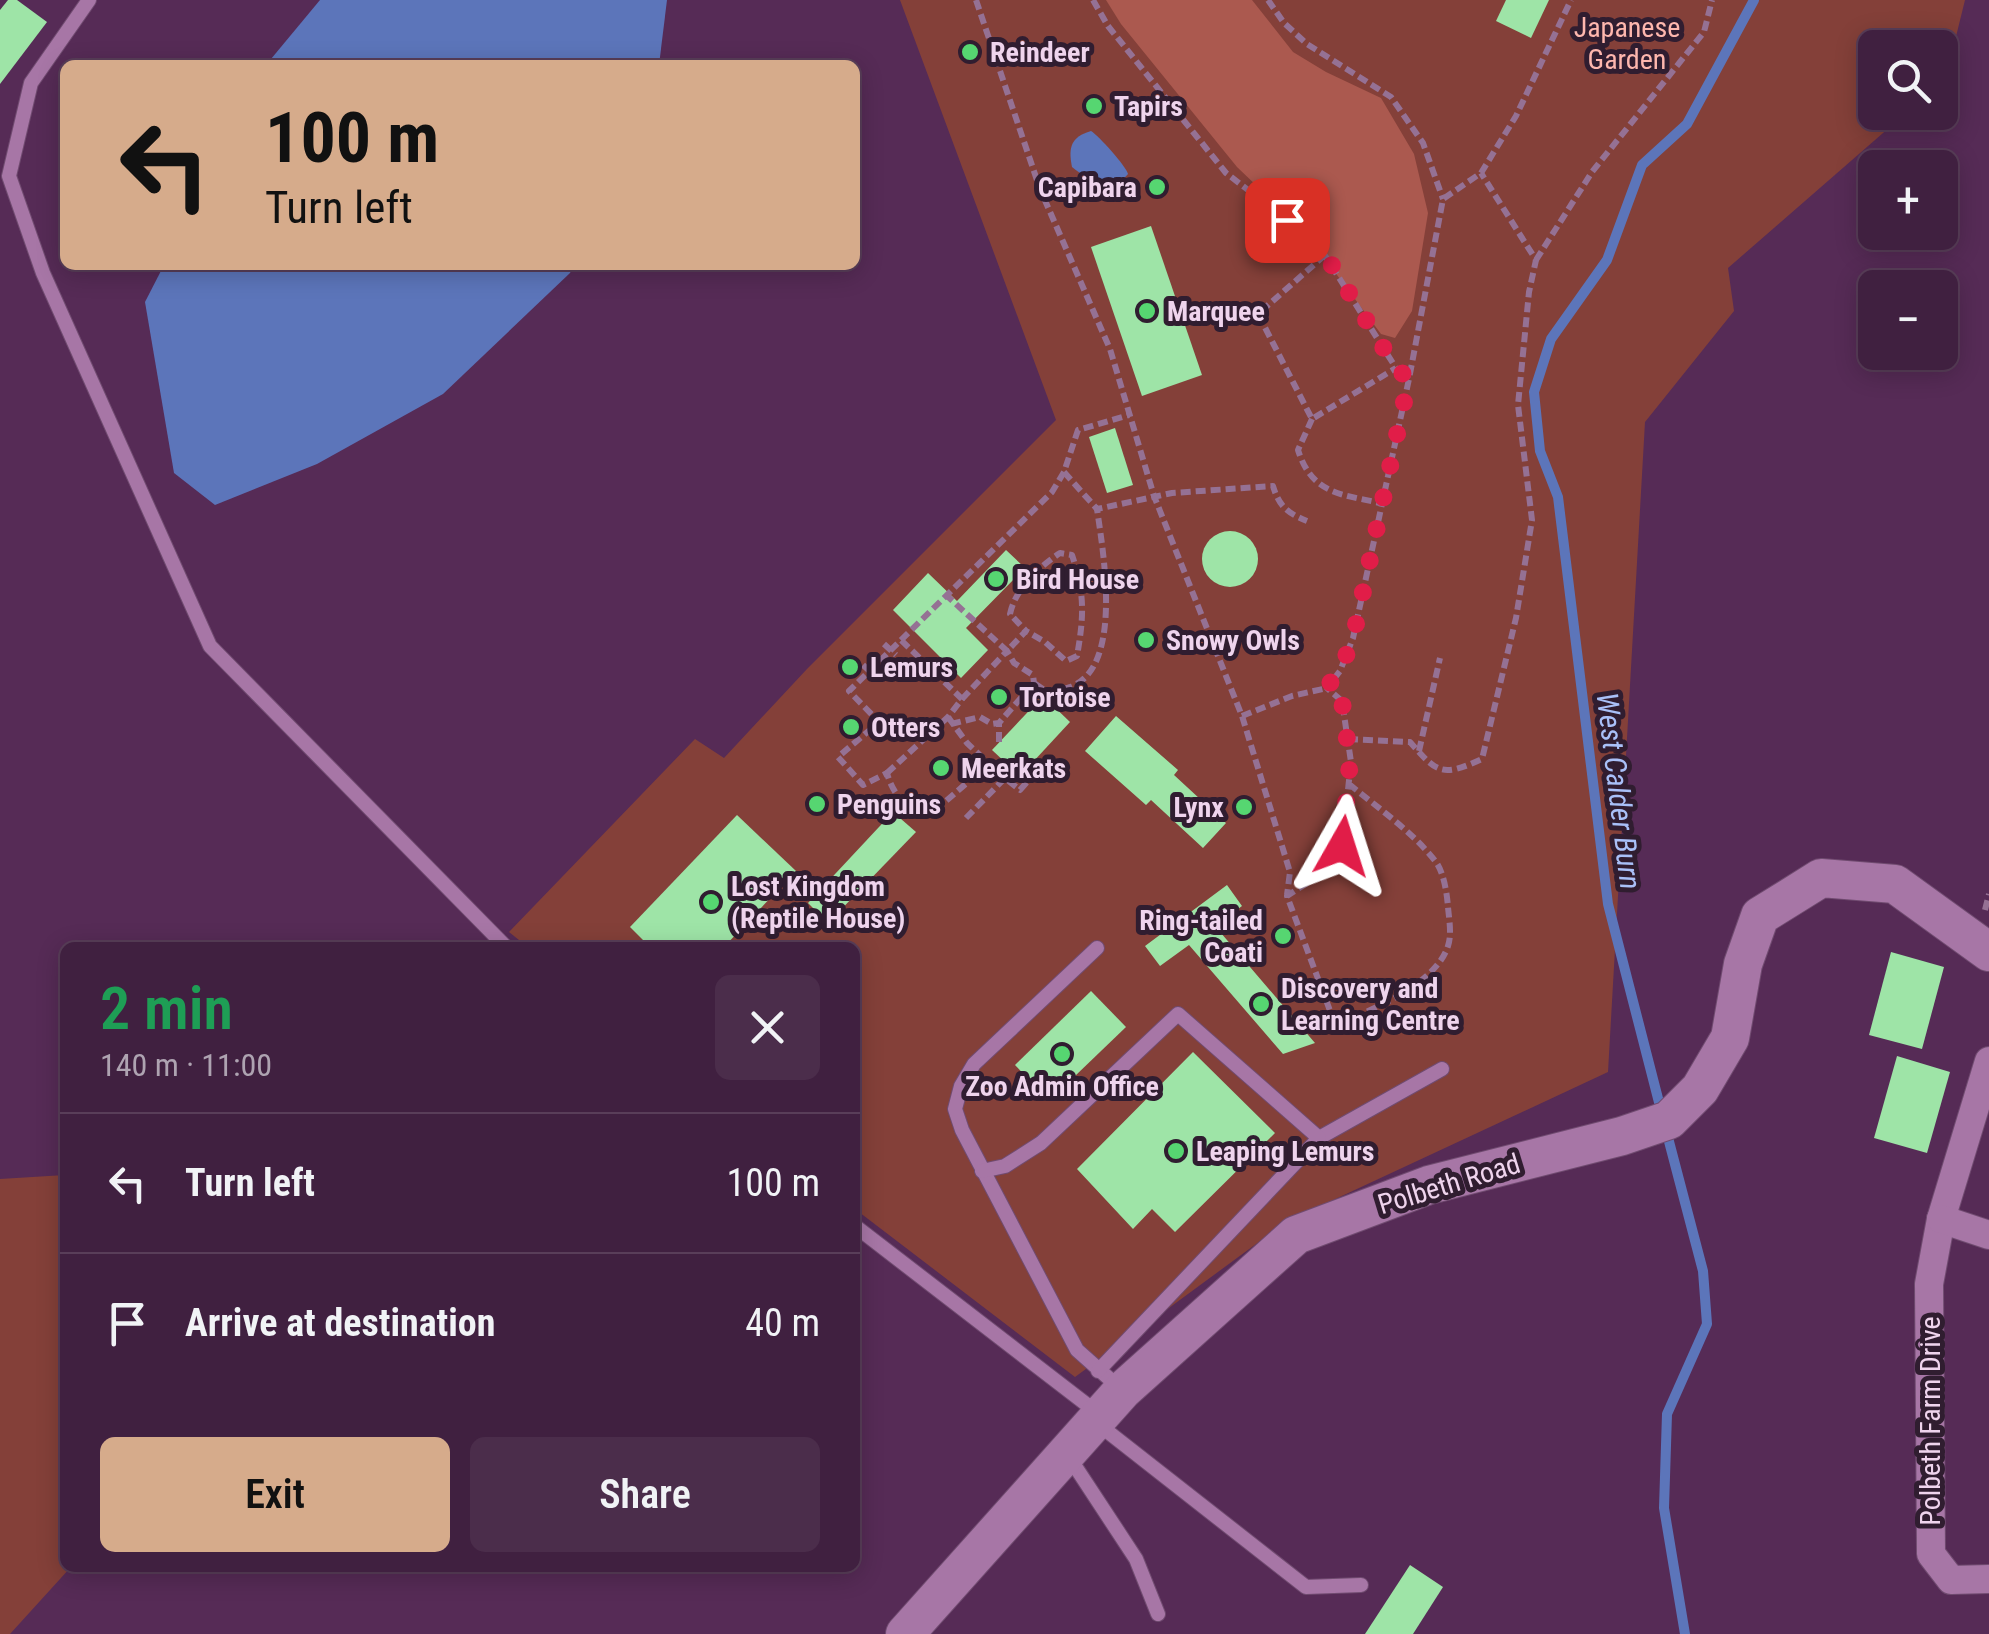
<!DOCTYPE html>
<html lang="en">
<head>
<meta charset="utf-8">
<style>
  :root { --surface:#402040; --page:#4b2d4b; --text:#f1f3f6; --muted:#aea3b1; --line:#593e59; --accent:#d6ab8b }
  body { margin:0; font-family:"Roboto Condensed",sans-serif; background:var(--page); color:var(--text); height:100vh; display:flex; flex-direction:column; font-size:38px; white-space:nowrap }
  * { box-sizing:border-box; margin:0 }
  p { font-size:32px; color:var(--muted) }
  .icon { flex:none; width:55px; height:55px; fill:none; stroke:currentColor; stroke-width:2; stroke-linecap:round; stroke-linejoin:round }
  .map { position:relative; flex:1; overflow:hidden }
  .panel { position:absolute; left:60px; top:942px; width:800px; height:630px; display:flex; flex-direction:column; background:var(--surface); border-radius:15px; box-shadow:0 5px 25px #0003,0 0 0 2px var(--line) }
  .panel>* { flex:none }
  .hud { position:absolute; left:60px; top:60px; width:800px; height:210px; border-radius:15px; box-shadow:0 5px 25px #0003,0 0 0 2px var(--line); background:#d6ab8b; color:#111; overflow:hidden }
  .buttons { position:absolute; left:1858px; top:30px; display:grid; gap:20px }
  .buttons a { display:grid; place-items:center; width:100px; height:100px; border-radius:15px; background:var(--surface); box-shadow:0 5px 25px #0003,0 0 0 2px var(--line); font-size:50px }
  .pin { position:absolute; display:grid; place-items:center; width:85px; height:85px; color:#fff; margin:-42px; border-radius:20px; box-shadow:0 5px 15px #0006 }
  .me { position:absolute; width:110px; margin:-55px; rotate:6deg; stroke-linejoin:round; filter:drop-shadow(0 0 8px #0008) }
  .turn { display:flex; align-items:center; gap:35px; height:210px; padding:0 40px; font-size:45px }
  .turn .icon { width:130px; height:130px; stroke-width:2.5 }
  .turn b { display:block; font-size:70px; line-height:85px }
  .round { display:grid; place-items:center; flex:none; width:105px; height:105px; border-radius:15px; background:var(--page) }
  .overview { display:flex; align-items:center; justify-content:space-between; height:170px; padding:0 40px }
  h1 { font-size:60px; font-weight:600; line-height:75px; color:#1e9e55 }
  .cta { display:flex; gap:20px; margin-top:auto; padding:20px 40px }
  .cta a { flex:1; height:115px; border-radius:15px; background:var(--accent); color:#111; font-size:40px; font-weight:600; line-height:115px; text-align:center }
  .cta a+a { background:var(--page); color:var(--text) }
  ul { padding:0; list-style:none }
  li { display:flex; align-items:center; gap:30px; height:140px; padding:0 40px; border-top:2px solid var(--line) }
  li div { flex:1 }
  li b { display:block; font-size:38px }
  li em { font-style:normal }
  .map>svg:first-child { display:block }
  .green { fill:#844039 }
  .forest { fill:#ab594f }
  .water { fill:#5c75ba }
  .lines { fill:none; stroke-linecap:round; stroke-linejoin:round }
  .stream { stroke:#5c75ba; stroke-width:10 }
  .building { fill:#9ee4a7 }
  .lane-casing { stroke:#704b70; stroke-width:16 }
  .street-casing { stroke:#704b70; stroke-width:30 }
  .secondary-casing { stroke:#704b70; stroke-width:40 }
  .path { stroke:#957194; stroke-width:6; stroke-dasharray:10 5; stroke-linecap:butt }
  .lane { stroke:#a776a6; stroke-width:14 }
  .street { stroke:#a776a6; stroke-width:28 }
  .secondary { stroke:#a776a6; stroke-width:38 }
  .path-bridge { stroke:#957194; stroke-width:6; stroke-dasharray:10 5; stroke-linecap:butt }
  .route { stroke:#e11d48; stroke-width:18; stroke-dasharray:0 32.4 }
  .poi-dot { fill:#56d671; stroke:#301d30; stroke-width:4 }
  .labels { text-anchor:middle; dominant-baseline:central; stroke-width:10; stroke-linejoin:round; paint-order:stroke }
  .park-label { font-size:28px; fill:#feb7ae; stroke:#301d30 }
  .poi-label { font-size:28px; font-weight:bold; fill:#efd4ed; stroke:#301d30; text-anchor:start }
  .street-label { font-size:28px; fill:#efd4ed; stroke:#301d30 }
  .water-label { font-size:30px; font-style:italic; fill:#a9c0f8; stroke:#301d30 }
</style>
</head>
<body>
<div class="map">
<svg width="1989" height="1634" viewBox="0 0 1989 1634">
  <rect width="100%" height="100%" fill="#562b56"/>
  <!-- green -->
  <g class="green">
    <polygon points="900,0 1965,0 1946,77 1940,82 1940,48 1875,48 1875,112 1906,113 1728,268 1734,311 1645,422 1608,1072 1286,1222 1075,1377 855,1209 855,948 529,948 509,932 695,739 724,758 807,669 1056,420"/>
    <polygon points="65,1175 65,1568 70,1568 10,1634 0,1634 0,1179"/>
  </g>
  <!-- forest -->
  <polygon class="forest" points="1106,0 1252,0 1293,52 1326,72 1381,98 1414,154 1428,213 1412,311 1395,338 1381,334 1305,232 1237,167 1121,24"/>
  <!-- water -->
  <g class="water">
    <polygon points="320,0 667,0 659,65 266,65"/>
    <path d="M 1091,131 C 1098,135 1126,166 1128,174 C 1114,192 1087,180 1072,167 C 1068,147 1071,137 1091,131 Z"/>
    <polygon points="164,265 574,265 570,273 443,394 317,464 215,505 174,473 145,302"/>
  </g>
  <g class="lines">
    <!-- stream -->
    <g class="stream">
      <polyline points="1662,1114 1608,904 1558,497 1540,451 1534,392 1551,339 1607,260 1642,165 1687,124 1754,0"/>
      <polyline points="1666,1130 1703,1271 1707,1324 1667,1414 1664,1508 1685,1634"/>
    </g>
  </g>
  <!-- building -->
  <g class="building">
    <polygon points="8,0 17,0 47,22 0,84 0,10"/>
    <polygon points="1506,0 1549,0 1531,38 1496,21"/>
    <polygon points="1151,226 1202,375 1142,396 1091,247"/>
    <polygon points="1115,428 1133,485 1107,493 1089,437"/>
    <circle cx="1230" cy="559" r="28"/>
    <polygon points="1006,550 1025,568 966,628 988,650 961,678 893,610 928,573 957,601"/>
    <polygon points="1043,696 1070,722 1020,776 992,750"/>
    <polygon points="1116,716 1178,770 1174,775 1226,823 1203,848 1151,800 1146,805 1085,751"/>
    <polygon points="893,812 916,832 828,923 808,903"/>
    <polygon points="737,815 796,871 723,948 651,948 630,927"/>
    <polygon points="1227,885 1242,906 1215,926 1315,1043 1283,1054 1189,945 1160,966 1145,946"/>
    <polygon points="1891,952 1944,967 1922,1049 1869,1035"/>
    <polygon points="1091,991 1126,1027 1049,1101 1015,1065"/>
    <polygon points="1193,1052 1275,1133 1175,1232 1152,1209 1133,1229 1077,1169"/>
    <polygon points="1897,1056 1950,1072 1927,1153 1874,1138"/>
    <polygon points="1410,1565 1443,1587 1413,1634 1365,1634"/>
  </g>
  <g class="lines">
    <!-- lane casing -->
    <g class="lane-casing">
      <g id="lane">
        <polyline points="89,0 31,83 9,176 43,273 210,646 507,948"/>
        <polyline points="1097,948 974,1064 961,1086 955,1109 962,1130 1077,1350 1122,1390"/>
        <polyline points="1319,1138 1442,1069"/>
        <polyline points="982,1171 1005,1166 1041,1143 1178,1014 1319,1138 1098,1371"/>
        <polyline points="855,1226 1099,1414"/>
        <polyline points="1098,1424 1306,1587 1361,1585"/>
        <polyline points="1069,1457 1136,1559 1158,1614"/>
      </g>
    </g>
    <!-- street casing -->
    <g class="street-casing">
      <g id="street">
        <polyline points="1989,1061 1941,1219 1929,1284 1931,1554 1951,1580 1989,1579"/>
        <polyline points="1941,1219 1989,1235"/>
      </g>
    </g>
    <!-- secondary casing -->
    <g class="secondary-casing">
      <polyline id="secondary" points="905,1634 1123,1390 1296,1235 1429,1185 1622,1136 1669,1120 1700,1089 1730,1038 1743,964 1760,916 1821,878 1895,884 1989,952"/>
    </g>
    <!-- path -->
    <g class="path">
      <polyline points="976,0 1040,189 1110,349 1154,496 1242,716 1290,872 1287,895"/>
      <polyline points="1093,0 1108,26 1226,173 1317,243 1396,368 1409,379"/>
      <polyline points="1268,0 1284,23 1307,44 1391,97 1423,143 1443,199"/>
      <polyline points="1325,255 1258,314 1312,419 1396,368"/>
      <polyline points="1536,260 1592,172 1704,32 1712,0"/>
      <path d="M 1312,419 L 1298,450 C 1312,494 1340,494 1380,503"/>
      <path d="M 1064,472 L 1097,509 L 1172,493 L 1273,486 C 1279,506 1287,513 1307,521"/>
      <path d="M 945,594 L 1007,651 L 1026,631 L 1010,614 C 1015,589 1039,567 1060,553 L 1072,555 C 1085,594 1084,616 1077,656 L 1066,661 L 1045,642 L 1026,631"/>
      <polyline points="962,699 1007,651 1014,663 1033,675 1034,683"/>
      <polyline points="1242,716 1292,696 1327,688"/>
      <path d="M 948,717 L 967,743 L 985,760 L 985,767 L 930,815 C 908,813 892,793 887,773 L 863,785 L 838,757 L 879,722 L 849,691 L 1052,492 L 1064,472 L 1078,430 L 1129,415"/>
      <path d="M 951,724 L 980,717 L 992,724 L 999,723 L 1034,683 L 1046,691 C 1053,690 1063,690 1070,687 C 1124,668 1103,551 1097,509"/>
      <path d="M 1348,739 L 1410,742 C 1438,774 1442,777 1482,759 L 1516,618 L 1532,520 L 1518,405 L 1529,292 L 1536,260 L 1481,173"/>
      <polyline points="999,742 999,723"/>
      <polyline points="1419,751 1440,658"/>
      <polyline points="887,773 948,717 962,699 901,640"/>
      <path d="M 1349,784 C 1378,808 1413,832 1436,862 C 1444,873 1447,894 1448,907 C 1449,919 1452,934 1448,946 C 1436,984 1370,1012 1335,1024 L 1287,896 L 1332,867 L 1342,845 L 1351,762 L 1342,701 L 1327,688 L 1340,671 L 1353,638 L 1409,379 L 1443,199 L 1481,173 L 1516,116 L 1571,0"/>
      <polyline points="966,818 1005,778 1020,790 1044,763 1038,757"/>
      <polyline points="1985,910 1989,894"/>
    </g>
    <!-- lane -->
    <use href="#lane" class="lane"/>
    <!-- street -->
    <use href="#street" class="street"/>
    <!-- secondary -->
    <use href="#secondary" class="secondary"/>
    <!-- path-bridge -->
    <g class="path-bridge">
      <polyline points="884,644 896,655"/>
      <polyline points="863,665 876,677"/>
    </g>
  </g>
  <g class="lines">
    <!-- route -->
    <polyline class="route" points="1287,220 1318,243 1396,368 1409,379 1353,638 1340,671 1326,688 1342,701 1350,762 1342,846"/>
  </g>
  <!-- markers -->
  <g class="poi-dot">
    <circle cx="970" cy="52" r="10"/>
    <circle cx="1094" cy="106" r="10"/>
    <circle cx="1157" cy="187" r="10"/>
    <circle cx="1147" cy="311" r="10"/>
    <circle cx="996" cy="579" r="10"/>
    <circle cx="1146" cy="640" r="10"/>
    <circle cx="850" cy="667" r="10"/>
    <circle cx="999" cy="697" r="10"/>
    <circle cx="851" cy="727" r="10"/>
    <circle cx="941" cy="768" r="10"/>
    <circle cx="817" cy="804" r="10"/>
    <circle cx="1244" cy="807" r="10"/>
    <circle cx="711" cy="902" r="10"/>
    <circle cx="1283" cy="936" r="10"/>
    <circle cx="1261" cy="1004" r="10"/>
    <circle cx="1062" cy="1054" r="10"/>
    <circle cx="1176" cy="1151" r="10"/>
  </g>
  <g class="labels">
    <!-- park labels -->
    <g class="park-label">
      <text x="1627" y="27">Japanese<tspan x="1627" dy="32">Garden</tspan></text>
    </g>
    <!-- poi labels -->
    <g class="poi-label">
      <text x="990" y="52">Reindeer</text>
      <text x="1114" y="106">Tapirs</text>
      <text x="1137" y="187" text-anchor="end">Capibara</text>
      <text x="1167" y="311">Marquee</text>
      <text x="1016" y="579">Bird House</text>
      <text x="1166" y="640">Snowy Owls</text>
      <text x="870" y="667">Lemurs</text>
      <text x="1019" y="697">Tortoise</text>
      <text x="871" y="727">Otters</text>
      <text x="961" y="768">Meerkats</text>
      <text x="837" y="804">Penguins</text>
      <text x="1224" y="807" text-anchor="end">Lynx</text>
      <text x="731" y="886">Lost Kingdom<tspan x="731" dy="32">(Reptile House)</tspan></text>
      <text x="1263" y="920" text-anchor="end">Ring-tailed<tspan x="1263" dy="32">Coati</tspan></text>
      <text x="1281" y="988">Discovery and<tspan x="1281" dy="32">Learning Centre</tspan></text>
      <text x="1062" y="1086" text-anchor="middle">Zoo Admin Office</text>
      <text x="1196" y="1151">Leaping Lemurs</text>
    </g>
    <!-- street labels -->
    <g class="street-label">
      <text transform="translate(1449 1184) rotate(-17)">Polbeth Road</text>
      <text transform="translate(1930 1421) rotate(-90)">Polbeth Farm Drive</text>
    </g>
    <!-- water labels -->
    <g class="water-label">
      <text transform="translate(1619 791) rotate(83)">West Calder Burn</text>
    </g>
  </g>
</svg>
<div class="buttons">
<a><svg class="icon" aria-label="search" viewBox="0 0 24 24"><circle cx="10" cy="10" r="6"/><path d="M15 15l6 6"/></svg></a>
<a>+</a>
<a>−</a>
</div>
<div class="pin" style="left:1287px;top:220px;background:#d93025"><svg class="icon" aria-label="arrive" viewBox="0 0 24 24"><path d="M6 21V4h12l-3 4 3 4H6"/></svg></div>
<svg class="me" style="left:1342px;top:846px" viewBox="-20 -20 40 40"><path d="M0-17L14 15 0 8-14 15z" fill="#e11d48" stroke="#fff" stroke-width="4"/></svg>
<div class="hud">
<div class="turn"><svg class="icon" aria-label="left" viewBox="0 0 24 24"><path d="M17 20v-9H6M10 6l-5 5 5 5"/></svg><div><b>100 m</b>Turn left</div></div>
</div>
<section class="panel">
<div class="overview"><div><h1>2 min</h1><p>140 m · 11:00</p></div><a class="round"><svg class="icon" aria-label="close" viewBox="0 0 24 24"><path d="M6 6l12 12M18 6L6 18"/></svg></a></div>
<ul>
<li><svg class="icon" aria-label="left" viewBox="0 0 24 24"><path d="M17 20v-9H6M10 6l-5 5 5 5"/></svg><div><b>Turn left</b></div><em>100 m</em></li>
<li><svg class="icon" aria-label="arrive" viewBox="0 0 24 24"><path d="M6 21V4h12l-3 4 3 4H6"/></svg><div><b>Arrive at destination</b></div><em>40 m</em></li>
</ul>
<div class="cta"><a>Exit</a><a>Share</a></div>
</section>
</div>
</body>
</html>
